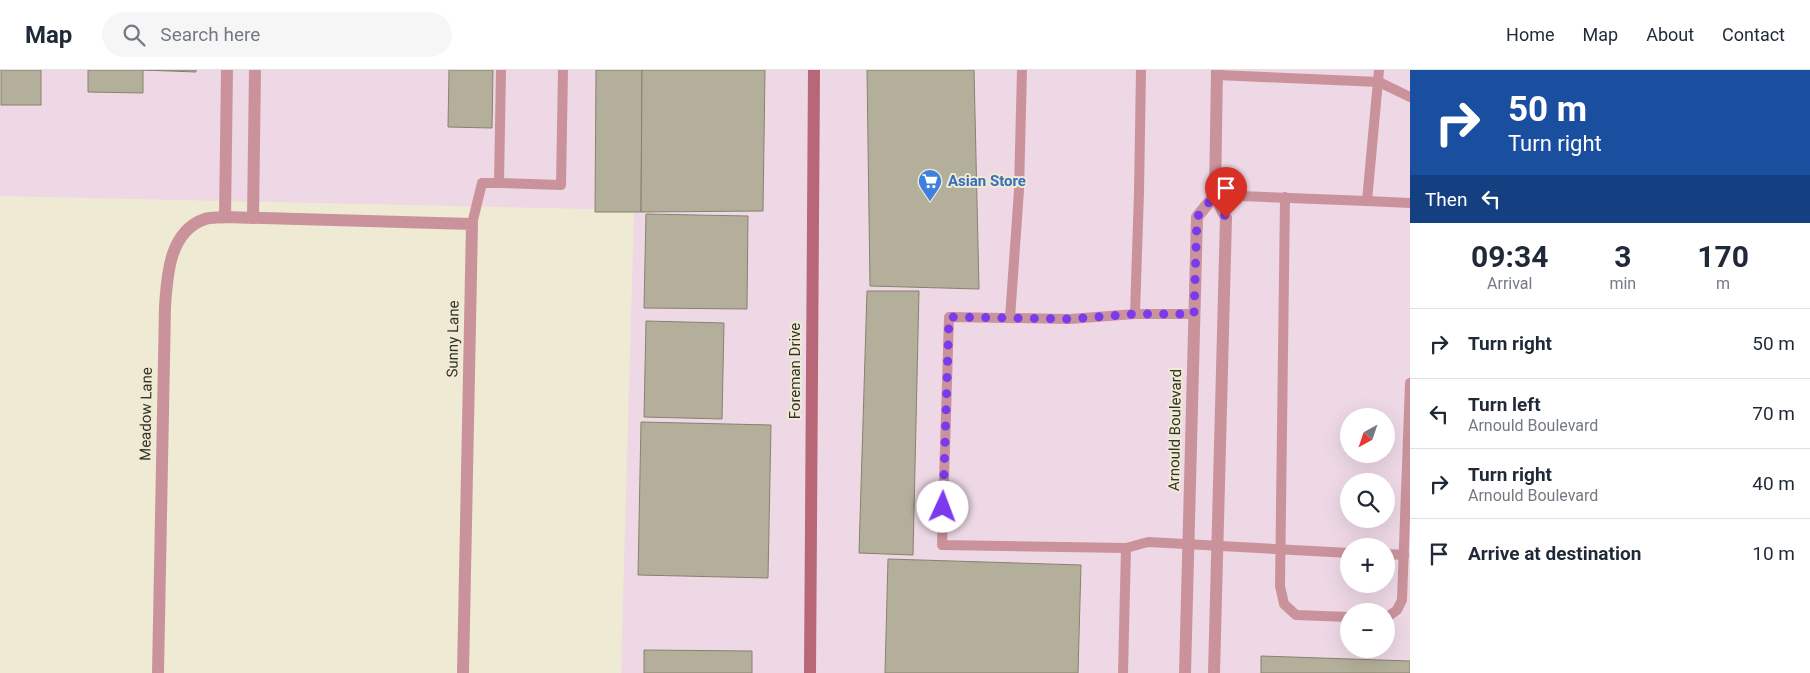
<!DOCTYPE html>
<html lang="en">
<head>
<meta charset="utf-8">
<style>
  :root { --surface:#fff; --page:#f6f6f7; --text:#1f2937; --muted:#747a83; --line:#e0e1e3 }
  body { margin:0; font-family:Roboto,sans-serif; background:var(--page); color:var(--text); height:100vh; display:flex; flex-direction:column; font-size:19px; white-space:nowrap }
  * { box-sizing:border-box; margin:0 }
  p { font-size:16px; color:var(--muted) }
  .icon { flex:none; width:28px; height:28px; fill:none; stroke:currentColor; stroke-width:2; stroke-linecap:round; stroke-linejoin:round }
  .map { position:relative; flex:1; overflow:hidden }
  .panel { display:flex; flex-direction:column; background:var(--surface); width:400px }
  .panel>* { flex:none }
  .banner { background:#1a4fa0; color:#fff; overflow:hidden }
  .needle { width:32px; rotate:220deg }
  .fabs { position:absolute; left:1340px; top:338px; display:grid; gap:10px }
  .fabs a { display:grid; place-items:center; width:55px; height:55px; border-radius:50%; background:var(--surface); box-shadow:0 5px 20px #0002; font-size:25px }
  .pin { position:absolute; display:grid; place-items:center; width:42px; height:42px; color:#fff; margin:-51px -21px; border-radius:50% 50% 50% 0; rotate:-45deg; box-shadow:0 0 5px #0007 }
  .pin .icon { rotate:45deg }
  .me { position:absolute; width:55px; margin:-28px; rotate:2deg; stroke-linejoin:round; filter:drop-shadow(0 0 4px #0008) }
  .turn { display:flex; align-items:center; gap:18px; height:105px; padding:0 15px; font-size:22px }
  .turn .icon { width:65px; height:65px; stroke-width:2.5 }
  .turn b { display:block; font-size:35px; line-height:42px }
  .then { display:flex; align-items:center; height:48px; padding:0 15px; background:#0003; gap:10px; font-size:19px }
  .eta { display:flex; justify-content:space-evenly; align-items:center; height:85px; text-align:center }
  .eta b { font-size:30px; font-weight:700; line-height:35px }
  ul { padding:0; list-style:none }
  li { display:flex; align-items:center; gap:15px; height:70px; padding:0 15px; border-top:1px solid var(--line) }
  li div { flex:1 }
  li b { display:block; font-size:19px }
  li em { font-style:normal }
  header { display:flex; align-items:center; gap:30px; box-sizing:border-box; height:70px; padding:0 25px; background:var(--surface); border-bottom:1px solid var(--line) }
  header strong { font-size:24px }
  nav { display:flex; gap:28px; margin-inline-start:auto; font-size:18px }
  .search { width:350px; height:45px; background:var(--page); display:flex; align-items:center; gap:12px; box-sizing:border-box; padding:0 18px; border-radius:28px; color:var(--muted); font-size:19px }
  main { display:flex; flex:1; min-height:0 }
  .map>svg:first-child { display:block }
  .commercial { fill:#eed8e6; fill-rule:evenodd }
  .building { fill:#b4af9a; stroke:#87826d }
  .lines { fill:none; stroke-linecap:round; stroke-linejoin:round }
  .lane { stroke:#ca939c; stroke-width:10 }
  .street { stroke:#ca939c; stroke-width:12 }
  .secondary { stroke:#b76777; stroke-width:12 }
  .route { stroke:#7c3aed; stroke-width:9; stroke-dasharray:0 16.2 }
  .labels { text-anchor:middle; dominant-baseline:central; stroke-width:4; stroke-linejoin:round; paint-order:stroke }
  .shop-label { font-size:15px; font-weight:bold; fill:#366cbe; stroke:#efead3; text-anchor:start }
  .street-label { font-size:15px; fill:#333128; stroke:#efead3 }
</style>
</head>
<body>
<header>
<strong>Map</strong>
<div class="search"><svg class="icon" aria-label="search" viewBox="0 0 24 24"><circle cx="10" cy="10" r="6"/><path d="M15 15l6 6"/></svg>Search here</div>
<nav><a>Home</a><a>Map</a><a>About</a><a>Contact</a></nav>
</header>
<main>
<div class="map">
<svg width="1410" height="603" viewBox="0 0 1410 603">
  <rect width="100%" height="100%" fill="#efead3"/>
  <!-- commercial -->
  <path class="commercial" d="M 0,0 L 1410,0 L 1410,603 L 621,603 L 634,140 L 0,126 ZM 1349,346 L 1386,346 L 1386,384 L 1349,384 ZM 1349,411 L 1386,411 L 1386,449 L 1349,449 ZM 1349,476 L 1386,476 L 1386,514 L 1349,514 ZM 1349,541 L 1386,541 L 1386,579 L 1349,579 Z"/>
  <!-- building -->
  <g class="building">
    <rect x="1" y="0" width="40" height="35"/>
    <polygon points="88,0 196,0 196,2 143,0 143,23 88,22"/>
    <polygon points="449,0 493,0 492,58 448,57"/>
    <polygon points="596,0 642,0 641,142 595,142"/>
    <polygon points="642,0 765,0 763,141 641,142"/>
    <polygon points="867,0 974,0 979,219 870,216"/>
    <polygon points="646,144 748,146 747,239 644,238"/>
    <polygon points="867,221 919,221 913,485 859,483"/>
    <polygon points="646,251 724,253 722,349 644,347"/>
    <polygon points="641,352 771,355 768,508 638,505"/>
    <polygon points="888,489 1081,495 1078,603 885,603"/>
    <polygon points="644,580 752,581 752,603 644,603"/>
    <polygon points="1261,586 1410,591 1410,603 1261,603"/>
  </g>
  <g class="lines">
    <!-- lane -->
    <g class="lane">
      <polyline points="501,0 499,113 561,115 563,0"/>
      <polyline points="1217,5 1379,12 1410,27"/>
      <polyline points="1215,125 1367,131 1379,0"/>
      <polyline points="1285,127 1280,516 1284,534 1296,545 1349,547"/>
      <polyline points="1367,131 1410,133"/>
      <polyline points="472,154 482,113 499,113"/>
      <polyline points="1135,244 1139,122 1141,0"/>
      <polyline points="1194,244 1135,244 1070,249 949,247 942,475 1126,478 1148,472 1349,483"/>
      <polyline points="1010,248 1019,120 1022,0"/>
      <polyline points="1386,484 1404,485"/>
      <polyline points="1386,548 1397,540 1402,530 1410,313"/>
      <polyline points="1123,603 1126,478"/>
    </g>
    <!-- street -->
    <g class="street">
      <polyline points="225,147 227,0"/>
      <polyline points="253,148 255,0"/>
      <path d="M 158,603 L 165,237 C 167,206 169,161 205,149 C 211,147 219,148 225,147 L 472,154 L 463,603"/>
      <polyline points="1185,603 1197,147 1215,125"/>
      <polyline points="1214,603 1226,148 1215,125 1217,0"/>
    </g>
    <!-- secondary -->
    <polyline class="secondary" points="810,603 814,0"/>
  </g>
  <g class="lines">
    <!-- route -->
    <polyline class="route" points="943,437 949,247 1070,249 1135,244 1194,244 1197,147 1215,125 1226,148"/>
  </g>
  <!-- icons -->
  <defs>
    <g id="supermarket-pin" transform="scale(1.25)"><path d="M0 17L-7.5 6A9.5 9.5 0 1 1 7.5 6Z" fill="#3f7fe0" stroke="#efead3"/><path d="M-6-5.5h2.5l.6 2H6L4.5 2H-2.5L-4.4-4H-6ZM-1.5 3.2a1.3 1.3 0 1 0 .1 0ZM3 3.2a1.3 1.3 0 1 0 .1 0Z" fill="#fff"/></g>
  </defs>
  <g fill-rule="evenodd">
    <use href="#supermarket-pin" x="930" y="111"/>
  </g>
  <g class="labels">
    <!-- shop labels -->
    <g class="shop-label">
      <text x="948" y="111">Asian Store</text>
    </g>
    <!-- street labels -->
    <g class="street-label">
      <text transform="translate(453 269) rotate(-89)">Sunny Lane</text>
      <text transform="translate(795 301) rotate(-90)">Foreman Drive</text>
      <text transform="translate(146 344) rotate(-89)">Meadow Lane</text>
      <text transform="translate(1175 360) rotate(-89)">Arnould Boulevard</text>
    </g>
  </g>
</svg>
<div class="fabs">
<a><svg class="needle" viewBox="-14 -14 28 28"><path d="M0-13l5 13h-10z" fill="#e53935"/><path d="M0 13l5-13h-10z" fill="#747a83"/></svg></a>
<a><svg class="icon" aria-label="search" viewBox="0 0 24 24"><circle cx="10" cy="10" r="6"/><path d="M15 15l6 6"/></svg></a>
<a>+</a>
<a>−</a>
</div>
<div class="pin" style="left:1226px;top:148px;background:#d93025"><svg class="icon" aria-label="arrive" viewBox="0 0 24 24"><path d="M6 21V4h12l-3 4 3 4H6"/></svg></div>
<svg class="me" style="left:943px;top:437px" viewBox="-20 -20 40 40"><circle r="19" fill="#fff"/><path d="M0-13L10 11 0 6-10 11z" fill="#7c3aed"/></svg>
</div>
<section class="panel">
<div class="banner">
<div class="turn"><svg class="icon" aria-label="right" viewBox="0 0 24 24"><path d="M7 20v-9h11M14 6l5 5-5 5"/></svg><div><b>50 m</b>Turn right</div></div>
<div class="then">Then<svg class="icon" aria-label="left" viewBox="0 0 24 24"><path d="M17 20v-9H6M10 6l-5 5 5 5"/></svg></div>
</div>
<div class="eta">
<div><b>09:34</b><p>Arrival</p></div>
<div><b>3</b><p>min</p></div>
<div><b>170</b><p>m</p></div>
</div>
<ul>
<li><svg class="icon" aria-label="right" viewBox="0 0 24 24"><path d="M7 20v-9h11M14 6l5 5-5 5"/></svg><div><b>Turn right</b></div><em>50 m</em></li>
<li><svg class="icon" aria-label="left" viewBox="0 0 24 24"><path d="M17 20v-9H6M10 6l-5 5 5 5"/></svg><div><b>Turn left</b><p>Arnould Boulevard</p></div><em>70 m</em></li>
<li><svg class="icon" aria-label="right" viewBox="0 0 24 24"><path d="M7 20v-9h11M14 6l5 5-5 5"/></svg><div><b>Turn right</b><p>Arnould Boulevard</p></div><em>40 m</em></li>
<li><svg class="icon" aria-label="arrive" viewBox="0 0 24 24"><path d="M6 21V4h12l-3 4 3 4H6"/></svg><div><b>Arrive at destination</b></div><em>10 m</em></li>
</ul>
</section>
</main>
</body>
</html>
